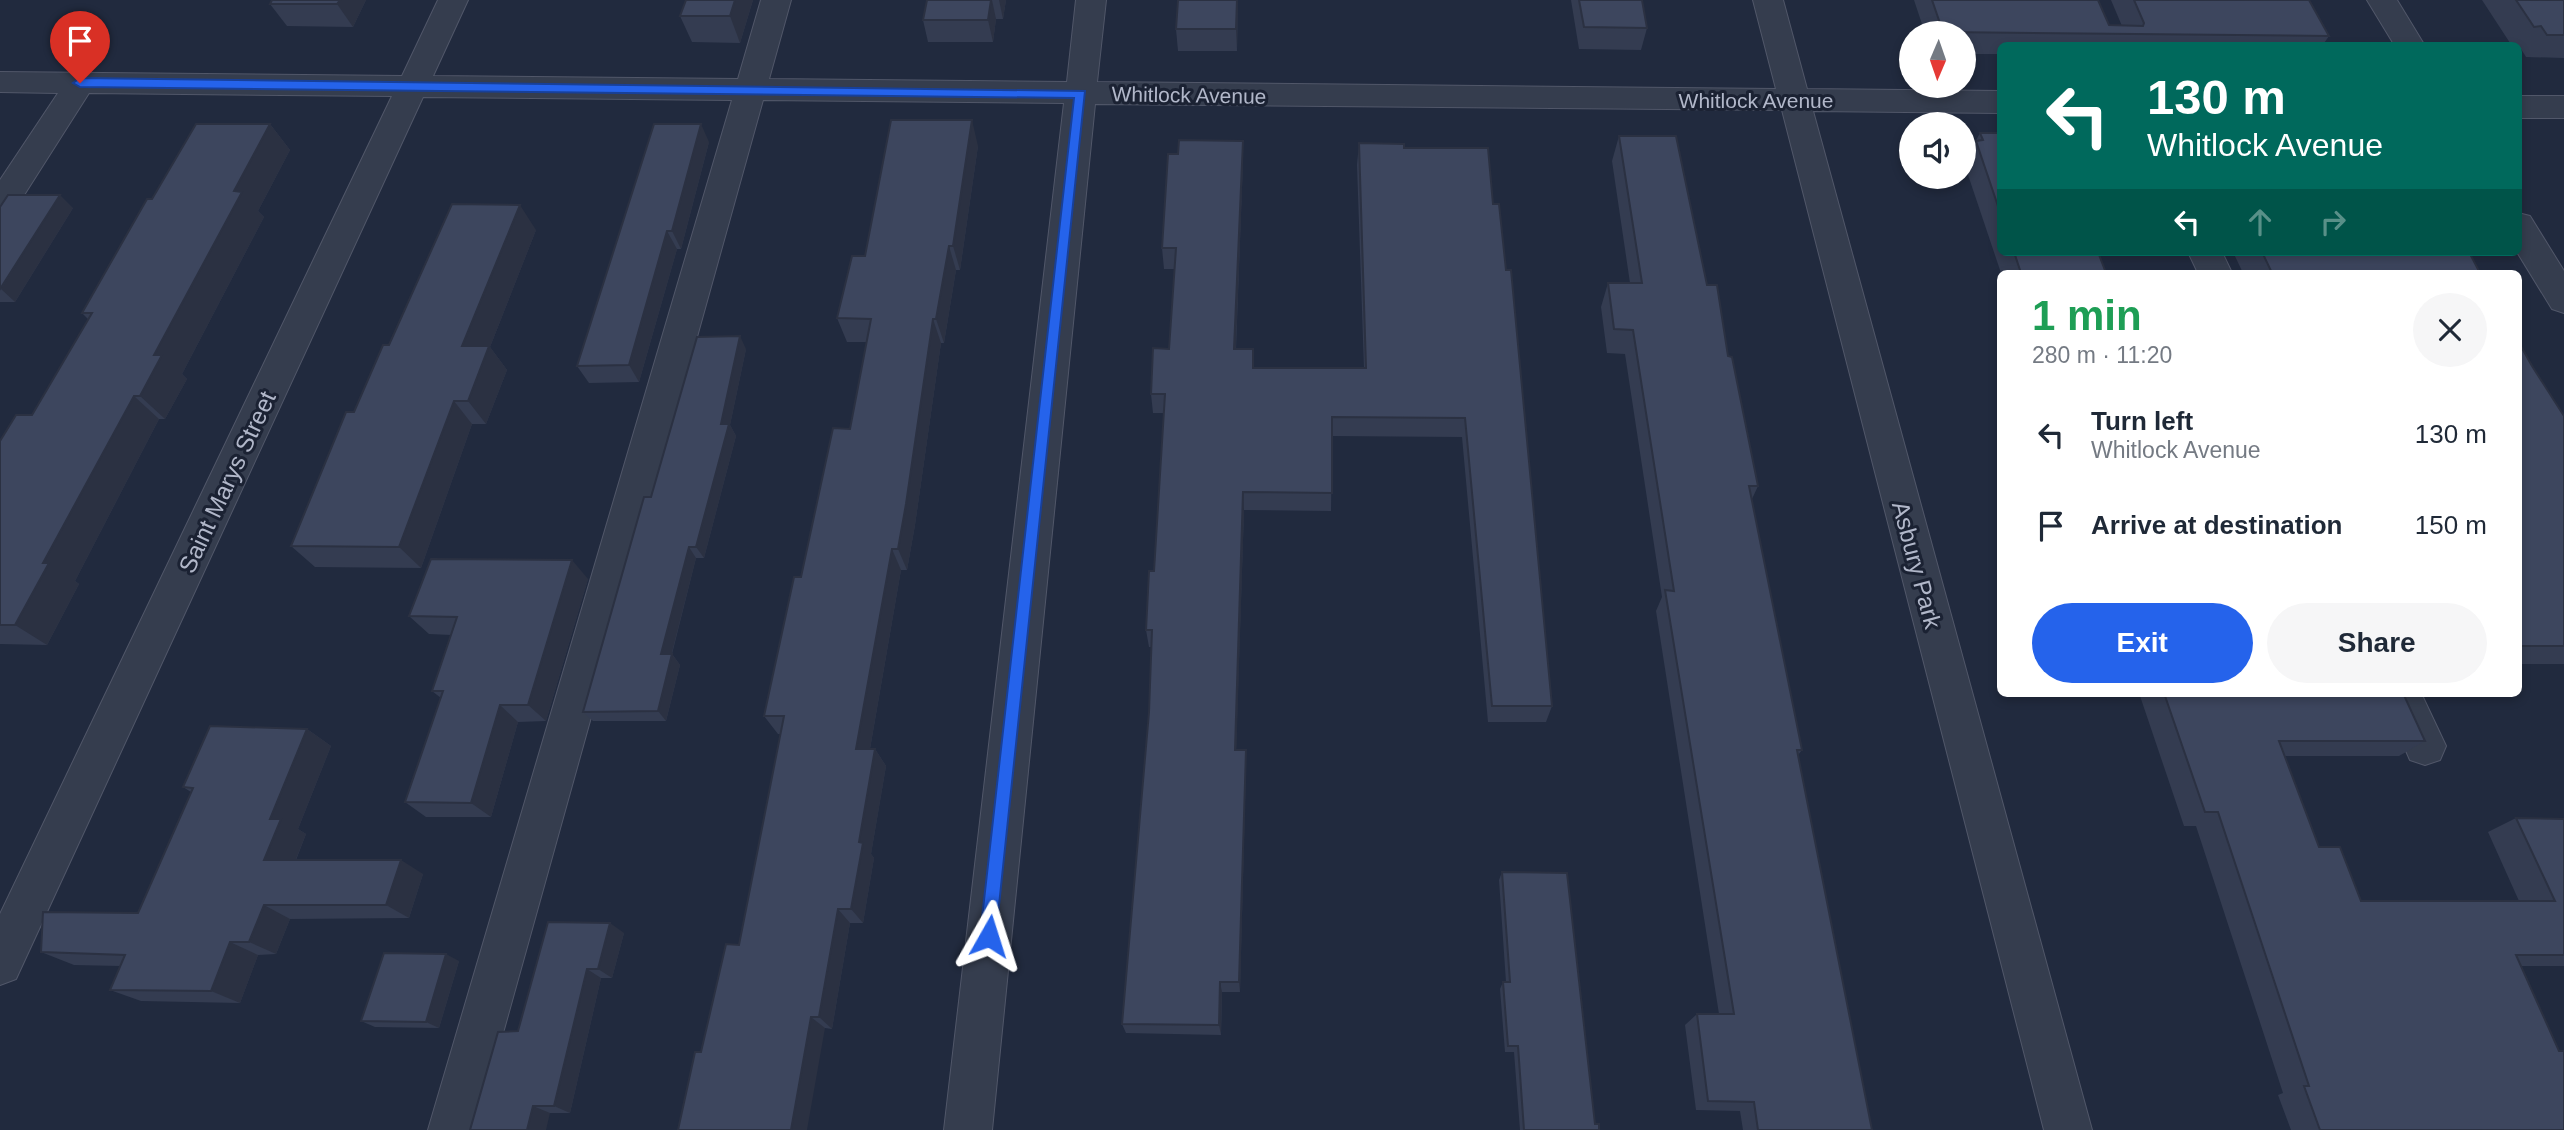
<!DOCTYPE html>
<html lang="en">
<head>
<meta charset="utf-8">
<style>
  :root { --surface:#fff; --page:#f6f6f7; --text:#1f2937; --muted:#747a83; --accent:#2563eb }
  body { margin:0; font-family:Helvetica,sans-serif; background:var(--page); color:var(--text); height:100vh; display:flex; flex-direction:column; font-size:26px; white-space:nowrap }
  * { box-sizing:border-box; margin:0 }
  p { font-size:23px; color:var(--muted) }
  .icon { flex:none; width:38px; height:38px; fill:none; stroke:currentColor; stroke-width:2; stroke-linecap:round; stroke-linejoin:round }
  .map { position:relative; flex:1; overflow:hidden }
  .drawer { position:absolute; left:1997px; top:270px; width:525px; height:427px; display:flex; flex-direction:column; background:var(--surface); border-radius:10px; box-shadow:0 4px 10px #0003 }
  .drawer>* { flex:none }
  .guide { position:absolute; left:1997px; top:42px; width:525px; height:214px; border-radius:10px; box-shadow:0 4px 10px #0003; background:#00695c; color:#fff; overflow:hidden }
  .needle { width:46px; rotate:182deg }
  .tools { position:absolute; left:1899px; top:21px; display:grid; gap:14px }
  .tools a { display:grid; place-items:center; width:77px; height:77px; border-radius:50%; background:var(--surface); box-shadow:0 4px 10px #0003; font-size:35px }
  .pin { position:absolute; display:grid; place-items:center; width:60px; height:60px; color:#fff; margin:-72px -30px; border-radius:50% 50% 50% 0; rotate:-45deg; box-shadow:0 0 7px #0007 }
  .pin .icon { rotate:45deg }
  .me { position:absolute; width:77px; margin:-38px; rotate:6deg; stroke-linejoin:round; filter:drop-shadow(0 0 5px #0008) }
  .turn { display:flex; align-items:center; gap:24px; height:147px; padding:0 35px; font-size:32px }
  .turn .icon { width:91px; height:91px; stroke-width:2.5 }
  .turn b { display:block; font-size:49px; line-height:60px }
  .lanes { display:flex; align-items:center; height:66px; padding:0 35px; background:#0003; justify-content:center; gap:35px; direction:ltr }
  .lanes .off { opacity:.35 }
  .round { display:grid; place-items:center; flex:none; width:74px; height:74px; border-radius:37px; background:var(--page) }
  .headline { display:flex; align-items:center; justify-content:space-between; height:119px; padding:0 35px }
  h1 { font-size:42px; font-weight:700; line-height:52px; color:#1e9e55 }
  .primary-button { display:flex; gap:14px; margin-top:auto; padding:14px 35px }
  .primary-button a { flex:1; height:80px; border-radius:42px; background:var(--accent); color:#fff; font-size:28px; font-weight:700; line-height:80px; text-align:center }
  .primary-button a+a { background:var(--page); color:var(--text) }
  ul { padding:0; list-style:none }
  li { display:flex; align-items:center; gap:21px; height:91px; padding:0 35px }
  li div { flex:1 }
  li b { display:block; font-size:26px }
  li em { font-style:normal }
  .map>svg:first-child { display:block }
  .lines { fill:none; stroke-linecap:round; stroke-linejoin:round }
  .minor-casing { stroke:#515769; stroke-width:2 }
  .minor { fill:#353d4e; fill-rule:evenodd }
  .wall { fill:#343c51 }
  .shaded-wall { fill:#2b3142 }
  .building { fill:#3d465e; stroke:#2b3142; stroke-width:2 }
  .route { fill:#2563eb; stroke:#184099; stroke-width:2 }
  .labels { text-anchor:middle; dominant-baseline:central; stroke-width:6; stroke-linejoin:round; paint-order:stroke }
  .far-street-label { font-size:21px; fill:#b1b7c9; stroke:#1b2233 }
  .street-label { font-size:24px; fill:#b1b7c9; stroke:#1b2233 }
</style>
</head>
<body>
<div class="map">
<svg width="2564" height="1130" viewBox="0 0 2564 1130">
  <rect width="100%" height="100%" fill="#212a3e"/>
  <g class="lines">
    <!-- minor casing -->
    <g class="minor-casing">
      <g id="minor">
        <polygon points="438,0 468,0 433,76 738,79 761,0 791,0 769,79 1067,82 1076,0 1106,0 1097,82 1776,89 1753,0 1783,0 1807,89 2000,91 2000,113 1813,111 2092,1130 2044,1130 1782,110 1095,104 992,1130 944,1130 1064,103 763,100 476,1130 428,1130 732,100 423,97 16,979 0,985 0,914 392,96 89,93 12,214 0,218 0,180 58,93 0,92 0,72 402,76"/>
        <polygon points="2367,0 2397,0 2425,46 2395,46"/>
        <rect x="2518" y="96" width="46" height="22"/>
        <polygon points="2518,213 2530,216 2564,271 2564,313 2552,309 2517,252"/>
        <polygon points="2188,252 2222,252 2232,273 2198,273"/>
        <polygon points="2381,693 2421,693 2446,746 2440,760 2425,765 2410,760"/>
      </g>
    </g>
    <!-- minor -->
    <use href="#minor" class="minor"/>
  </g>
  <!-- wall -->
  <g class="wall">
    <polygon points="366,0 353,27 287,26 270,4"/>
    <polygon points="753,0 740,43 692,42 680,16"/>
    <polygon points="927,0 1006,0 1003,19 996,19 993,42 928,42 923,20"/>
    <polygon points="1178,0 1238,0 1237,51 1178,51 1176,29"/>
    <polygon points="1571,0 1642,0 1647,28 1641,50 1579,49"/>
    <polygon points="1914,0 2098,0 2109,25 2122,26 2111,0 2309,0 2329,36 2322,46 2000,46 2000,54 1964,54 1964,33 1925,33"/>
    <polygon points="2482,0 2564,0 2564,58 2526,57 2521,49 2518,49 2518,46 2512,46"/>
    <polygon points="270,124 290,150 258,211 264,217 182,374 187,379 165,419 159,419 75,581 79,584 47,645 0,644 0,441 32,415 88,319 82,313 152,199"/>
    <polygon points="1980,133 2000,133 2000,252 2098,252 2106,273 2001,273 1964,163"/>
    <polygon points="1619,136 1707,285 1728,356 1758,486 1752,499 1802,750 1798,755 1872,1130 1743,1130 1740,1111 1696,1110 1685,1025 1697,1014 1719,1014 1656,611 1662,597 1625,354 1607,353 1601,307 1608,283 1630,283 1612,161"/>
    <polygon points="709,142 681,249 677,249 639,382 589,383 577,366"/>
    <polygon points="1359,143 1404,148 1493,204 1552,706 1546,722 1488,722 1462,437 1332,436 1331,511 1244,510 1236,750 1246,750 1246,765 1240,992 1222,992 1221,1035 1126,1033 1122,1024 1149,712 1152,647 1149,647 1146,630 1154,571 1164,413 1153,413 1151,394 1169,349 1175,269 1164,269 1162,248 1243,162 1236,349 1254,368 1364,368 1357,165"/>
    <polygon points="978,146 960,270 956,270 944,343 941,343 915,525 907,570 901,570 870,749 875,749 886,766 871,854 874,858 863,923 850,923 832,1029 825,1028 701,1052 739,945 781,734 778,734 764,716 801,577 850,429 867,342 847,342 837,318 865,256"/>
    <polygon points="0,207 73,208 15,302 0,302"/>
    <polygon points="536,230 490,347 507,370 486,424 472,424 421,568 315,567 291,546 354,412 389,345"/>
    <polygon points="2233,252 2469,252 2480,273 2243,273"/>
    <polygon points="2518,341 2532,366 2564,416 2564,664 2518,664"/>
    <polygon points="746,349 730,425 736,436 704,558 696,558 672,654 680,665 666,721 593,721 583,712 651,497"/>
    <polygon points="588,579 546,721 518,722 491,817 426,817 405,802 441,698 432,691 451,635 429,634 409,616"/>
    <polygon points="2139,693 2403,693 2425,741 2399,756 2285,756 2319,847 2361,901 2519,901 2488,832 2516,818 2564,819 2564,966 2521,966 2564,1130 2291,1130 2278,1095 2283,1093 2196,826 2184,826"/>
    <polygon points="307,729 331,746 298,829 306,834 296,860 423,874 409,918 290,919 276,954 258,955 240,1003 141,1001 110,990 120,966 74,965 41,952 138,913 191,792 183,787"/>
    <polygon points="1502,872 1595,1124 1599,1130 1520,1130 1514,1052 1505,1052 1500,989 1503,982 1506,982 1499,880"/>
    <polygon points="624,933 612,978 601,978 570,1113 550,1113 470,1130 518,1031"/>
    <polygon points="459,961 439,1028 375,1027 361,1021"/>
  </g>
  <!-- shaded-wall -->
  <g class="shaded-wall">
    <polygon points="340,0 366,0 353,27 337,4"/>
    <polygon points="735,0 753,0 740,43 730,16"/>
    <polygon points="991,0 992,0 996,19 993,42 988,20"/>
    <polygon points="999,0 1006,0 1003,19"/>
    <polygon points="1237,0 1238,0 1237,51 1236,29"/>
    <polygon points="972,120 978,146 960,270 953,246"/>
    <polygon points="270,124 290,150 258,211 264,217 182,374 187,379 165,419 140,396 154,355 234,191"/>
    <polygon points="701,124 709,142 681,249 672,231"/>
    <polygon points="1243,141 1243,162 1235,369 1234,349"/>
    <polygon points="60,195 73,208 15,302 1,289"/>
    <polygon points="520,205 536,230 490,347 507,370 486,424 468,401 462,346"/>
    <polygon points="667,231 677,249 639,382 629,365"/>
    <polygon points="949,246 956,270 944,343 936,319"/>
    <polygon points="933,319 941,343 915,525 907,570 898,549"/>
    <polygon points="740,336 746,349 730,425 736,436 704,558 696,547 721,424"/>
    <polygon points="134,396 159,419 75,581 79,584 47,645 15,625 43,563"/>
    <polygon points="454,401 472,424 421,568 399,547"/>
    <polygon points="1243,492 1244,510 1236,764 1235,750"/>
    <polygon points="689,547 696,558 669,664 661,654"/>
    <polygon points="892,549 901,570 867,766 856,749"/>
    <polygon points="572,560 588,579 546,721 528,705"/>
    <polygon points="672,654 680,665 666,721 658,711"/>
    <polygon points="500,705 518,722 491,817 471,803"/>
    <polygon points="307,729 331,746 298,829 306,834 290,874 264,860 270,819"/>
    <polygon points="875,749 886,766 871,854 874,858 863,923 851,909 859,842"/>
    <polygon points="1246,750 1246,765 1240,992 1239,982"/>
    <polygon points="401,860 423,874 409,918 386,905"/>
    <polygon points="264,905 290,919 276,954 249,942"/>
    <polygon points="838,909 850,923 832,1029 819,1017"/>
    <polygon points="610,923 624,933 612,978 598,969"/>
    <polygon points="230,942 258,955 240,1003 211,991"/>
    <polygon points="446,954 459,961 439,1028 426,1022"/>
    <polygon points="587,969 601,978 570,1113 554,1106"/>
    <polygon points="1220,982 1222,992 1221,1035 1219,1025"/>
    <polygon points="811,1017 825,1028 807,1130 791,1130"/>
    <polygon points="533,1106 550,1113 546,1130 527,1130"/>
  </g>
  <!-- building -->
  <g class="building">
    <polygon points="272,0 340,0 337,4 270,4"/>
    <polygon points="686,0 735,0 730,16 680,16"/>
    <polygon points="927,0 991,0 988,20 923,20"/>
    <polygon points="1178,0 1237,0 1236,29 1176,29"/>
    <polygon points="1579,0 1642,0 1647,28 1584,27"/>
    <polygon points="1932,0 2098,0 2109,25 2143,26 2144,23 2134,0 2309,0 2329,36 1943,32"/>
    <polygon points="2516,0 2564,0 2564,35 2547,35 2541,26 2534,27"/>
    <polygon points="891,120 972,120 953,246 949,246 936,319 933,319 906,504 898,549 892,549 856,749 875,749 859,842 863,843 851,909 838,909 819,1017 811,1017 791,1130 678,1130 695,1052 701,1052 726,944 739,945 784,716 764,716 794,577 801,577 833,428 850,429 871,319 837,318 852,256 865,256"/>
    <polygon points="196,124 270,124 234,191 242,192 154,355 162,355 140,396 134,396 43,563 49,563 15,625 0,625 0,441 16,415 32,415 92,313 82,313 147,199 152,199"/>
    <polygon points="654,124 701,124 672,231 667,231 629,365 577,366"/>
    <polygon points="1980,133 2000,133 2000,212 1976,141 1983,140"/>
    <polygon points="1619,136 1676,136 1707,285 1717,285 1728,356 1732,357 1758,486 1749,486 1802,750 1797,750 1872,1130 1758,1130 1754,1102 1708,1101 1697,1014 1734,1014 1665,590 1674,591 1633,330 1614,329 1608,283 1642,283"/>
    <polygon points="1179,140 1243,141 1234,349 1253,349 1253,368 1366,368 1359,143 1404,144 1404,148 1488,148 1493,204 1499,204 1506,270 1511,270 1552,706 1492,706 1465,418 1332,417 1332,493 1243,492 1235,750 1246,750 1239,982 1220,982 1219,1025 1122,1024 1149,712 1152,630 1146,630 1149,571 1154,571 1165,394 1151,394 1153,348 1169,349 1176,248 1162,248 1168,154 1178,154"/>
    <polygon points="8,195 60,195 0,289 0,207"/>
    <polygon points="452,204 520,205 462,346 489,346 468,401 454,401 399,547 291,546 346,412 354,412 383,345 389,345"/>
    <polygon points="2014,252 2098,252 2106,273 2021,273"/>
    <polygon points="2262,252 2469,252 2480,273 2272,273"/>
    <polygon points="740,336 721,424 729,424 696,547 689,547 661,654 672,654 658,711 583,712 644,497 651,497 697,337"/>
    <polygon points="2518,341 2532,366 2564,416 2564,646 2518,646"/>
    <polygon points="431,559 572,560 528,705 500,705 471,803 405,802 443,691 432,691 457,617 409,616"/>
    <polygon points="2164,693 2403,693 2425,741 2279,741 2319,847 2340,847 2361,901 2555,901 2516,818 2564,819 2564,955 2516,955 2559,1051 2564,1051 2564,1130 2320,1130 2304,1086 2309,1086 2218,812 2205,812"/>
    <polygon points="210,726 307,729 270,819 281,819 264,860 401,860 386,905 264,905 249,942 230,942 211,991 110,990 125,955 41,952 43,912 138,913 193,788 183,787"/>
    <polygon points="1502,872 1567,873 1595,1124 1599,1124 1599,1130 1524,1130 1518,1046 1508,1046 1503,982 1510,982"/>
    <polygon points="548,922 610,923 598,969 587,969 554,1106 533,1106 527,1130 470,1130 498,1032 518,1031"/>
    <polygon points="384,953 446,954 426,1022 361,1021"/>
  </g>
  <!-- route -->
  <polygon class="route" points="80,78 1085,91 995,943 989,945 982,943 980,936 1074,98 80,87 73,83"/>
  <g class="labels">
    <!-- far-street labels -->
    <g class="far-street-label">
      <text transform="translate(1189 95) rotate(1)">Whitlock Avenue</text>
      <text x="1756" y="100">Whitlock Avenue</text>
    </g>
    <!-- street labels -->
    <g class="street-label">
      <text transform="translate(227 482) rotate(-65)">Saint Marys Street</text>
      <text transform="translate(1917 565) rotate(75)">Asbury Park</text>
    </g>
  </g>
</svg>
<div class="tools">
<a><svg class="needle" viewBox="-14 -14 28 28"><path d="M0-13l5 13h-10z" fill="#e53935"/><path d="M0 13l5-13h-10z" fill="#747a83"/></svg></a>
<a><svg class="icon" aria-label="sound" viewBox="0 0 24 24"><path d="M4 9h4l5-4v14l-5-4H4zM17 9q2 3 0 6"/></svg></a>
</div>
<div class="pin" style="left:80px;top:83px;background:#d93025"><svg class="icon" aria-label="arrive" viewBox="0 0 24 24"><path d="M6 21V4h12l-3 4 3 4H6"/></svg></div>
<svg class="me" style="left:989px;top:936px" viewBox="-20 -20 40 40"><path d="M0-17L14 15 0 8-14 15z" fill="#2563eb" stroke="#fff" stroke-width="4"/></svg>
<div class="guide">
<div class="turn"><svg class="icon" aria-label="left" viewBox="0 0 24 24"><path d="M17 20v-9H6M10 6l-5 5 5 5"/></svg><div><b>130 m</b>Whitlock Avenue</div></div>
<div class="lanes"><svg class="icon" aria-label="left" viewBox="0 0 24 24"><path d="M17 20v-9H6M10 6l-5 5 5 5"/></svg><svg class="icon off" aria-label="ahead" viewBox="0 0 24 24"><path d="M12 20V5M6 11l6-6 6 6"/></svg><svg class="icon off" aria-label="right" viewBox="0 0 24 24"><path d="M7 20v-9h11M14 6l5 5-5 5"/></svg></div>
</div>
<section class="drawer">
<div class="headline"><div><h1>1 min</h1><p>280 m · 11:20</p></div><a class="round"><svg class="icon" aria-label="close" viewBox="0 0 24 24"><path d="M6 6l12 12M18 6L6 18"/></svg></a></div>
<ul>
<li><svg class="icon" aria-label="left" viewBox="0 0 24 24"><path d="M17 20v-9H6M10 6l-5 5 5 5"/></svg><div><b>Turn left</b><p>Whitlock Avenue</p></div><em>130 m</em></li>
<li><svg class="icon" aria-label="arrive" viewBox="0 0 24 24"><path d="M6 21V4h12l-3 4 3 4H6"/></svg><div><b>Arrive at destination</b></div><em>150 m</em></li>
</ul>
<div class="primary-button"><a>Exit</a><a>Share</a></div>
</section>
</div>
</body>
</html>
